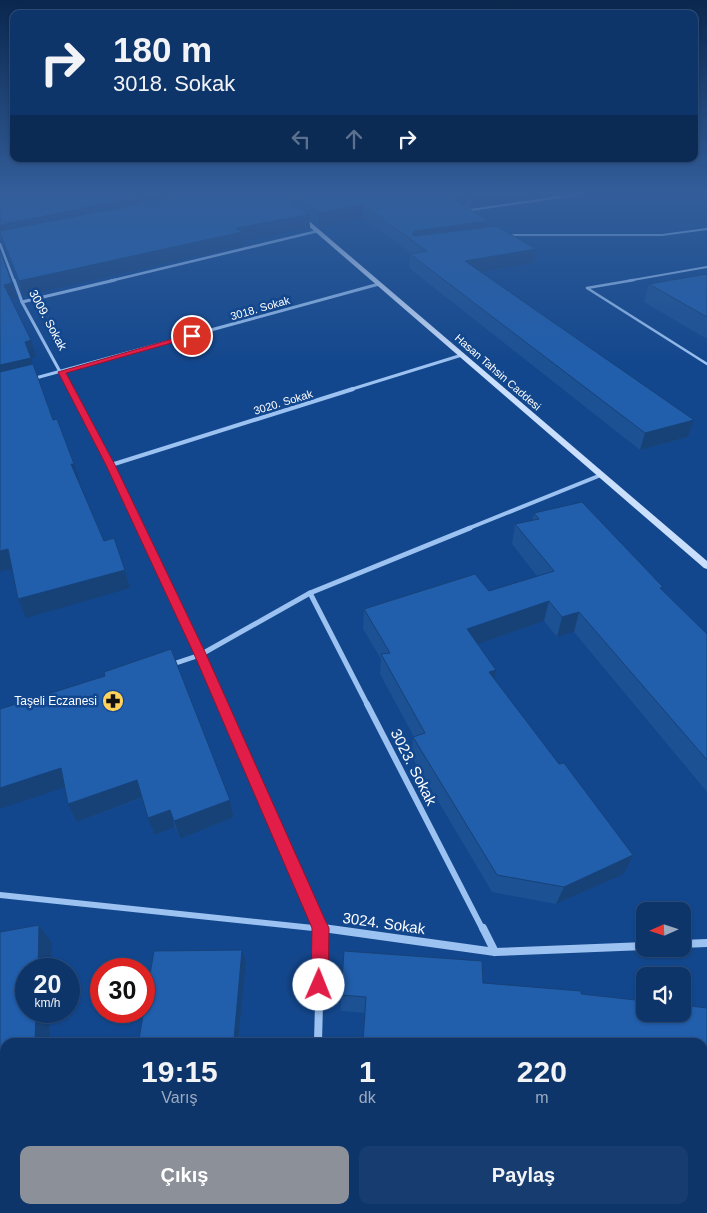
<!DOCTYPE html>
<html lang="tr">
<head>
<meta charset="utf-8">
<style>
  :root { --surface:#0e356a; --page:#173d70; --text:#f1f3f6; --muted:#9babc1; --line:#2e507e; --accent:#8c9099 }
  body { margin:0; font-family:Helvetica,sans-serif; background:var(--page); color:var(--text); height:100vh; display:flex; flex-direction:column; font-size:19px; white-space:nowrap }
  * { box-sizing:border-box; margin:0 }
  p { font-size:16px; color:var(--muted) }
  .icon { flex:none; width:28px; height:28px; fill:none; stroke:currentColor; stroke-width:2; stroke-linecap:round; stroke-linejoin:round }
  .map { position:relative; flex:1; overflow:hidden }
  .details { position:absolute; left:0px; top:1038px; width:708px; height:176px; display:flex; flex-direction:column; background:var(--surface); border-radius:15px 15px 0 0; box-shadow:0 1px 4px #0004,0 0 0 1px var(--line) }
  .details>* { flex:none }
  .guide { position:absolute; left:10px; top:10px; width:688px; height:152px; border-radius:10px; box-shadow:0 1px 4px #0004,0 0 0 1px var(--line); background:#0e356a; color:var(--text); overflow:hidden }
  .needle { width:32px; rotate:267deg }
  .fabs { position:absolute; left:636px; top:902px; display:grid; gap:10px }
  .fabs a { display:grid; place-items:center; width:55px; height:55px; border-radius:10px; background:var(--surface); box-shadow:0 1px 4px #0004,0 0 0 1px var(--line); font-size:25px }
  .speed { position:absolute; left:15px; top:958px; display:flex; gap:10px; font-size:25px; font-weight:700; text-align:center }
  .speed>* { display:grid; place-content:center; width:65px; height:65px; border-radius:50%; background:var(--surface); box-shadow:0 1px 4px #0004,0 0 0 1px var(--line); line-height:1 }
  .speed small { font-size:12px; font-weight:400 }
  .speed .limit { border:8px solid #d22; background:#fff; color:#111 }
  .pin { position:absolute; display:grid; place-items:center; width:42px; height:42px; color:#fff; margin:-21px; border:2px solid #fff; border-radius:50%; box-shadow:0 1px 5px #0007 }
  .me { position:absolute; width:55px; margin:-28px; rotate:1deg; stroke-linejoin:round; filter:drop-shadow(0 0 4px #0008) }
  .turn { display:flex; align-items:center; gap:18px; height:105px; padding:0 20px; font-size:22px }
  .turn .icon { width:65px; height:65px; stroke-width:2.5 }
  .turn b { display:block; font-size:35px; line-height:42px }
  .lanes { display:flex; align-items:center; height:48px; padding:0 20px; background:#0003; justify-content:center; gap:25px; direction:ltr }
  .lanes .off { opacity:.35 }
  .eta { display:flex; justify-content:space-evenly; align-items:center; height:85px; text-align:center }
  .eta b { font-size:30px; font-weight:600; line-height:35px }
  .cta { display:flex; gap:10px; margin-top:auto; padding:10px 20px }
  .cta a { flex:1; height:58px; border-radius:10px; background:var(--accent); color:#fff; font-size:20px; font-weight:600; line-height:58px; text-align:center }
  .cta a+a { background:var(--page); color:var(--text) }
  .map>svg:first-child { display:block }
  .lines { fill:none; stroke-linecap:round; stroke-linejoin:round }
  .lane-far1 { stroke:#9cc2f1; stroke-width:2 }
  .lane { stroke:#9cc2f1; stroke-width:2.5 }
  .street-far5 { stroke:#9cc2f1; stroke-width:2.5 }
  .street-far4 { stroke:#9cc2f1; stroke-width:3 }
  .street-far3 { stroke:#9cc2f1; stroke-width:4 }
  .street-far2 { stroke:#9cc2f1; stroke-width:5 }
  .street-far1 { stroke:#9cc2f1; stroke-width:6 }
  .street { stroke:#9cc2f1; stroke-width:8 }
  .secondary { fill:#cadffc; fill-rule:evenodd }
  .wall { fill:#1c5194 }
  .shaded-wall { fill:#174278 }
  .building { fill:#215eac; stroke:#174278 }
  .route { fill:#e11d48; stroke:#92132f }
  .labels { text-anchor:middle; dominant-baseline:central; stroke-width:5; stroke-linejoin:round; paint-order:stroke }
  .far-street-label { font-size:11px; fill:#fff; stroke:#13478d }
  .street-label { font-size:12px; fill:#fff; stroke:#13478d }
  .poi-label { font-size:12px; fill:#fff; stroke:#13478d; text-anchor:end }
  .near-street-label { font-size:15px; fill:#fff; stroke:#13478d }
</style>
</head>
<body>
<div class="map">
<svg width="707" height="1213" viewBox="0 0 707 1213">
  <rect width="100%" height="100%" fill="#13478d"/>
  <g class="lines">
    <!-- lane-far1 -->
    <g class="lane-far1">
      <polyline points="461,204 471,210 581,194"/>
      <polyline points="508,235 662,235 707,229"/>
      <polyline points="627,281 707,267"/>
    </g>
    <!-- lane -->
    <polyline class="lane" points="634,280 587,288 707,364"/>
    <!-- street-far5 -->
    <g class="street-far5">
      <polyline points="0,244 14,281"/>
      <polyline points="110,281 318,231"/>
    </g>
    <!-- street-far4 -->
    <g class="street-far4">
      <polyline points="14,280 22,302 70,390"/>
      <polyline points="22,302 115,280"/>
      <polyline points="32,379 379,284"/>
      <polyline points="349,390 462,355"/>
    </g>
    <!-- street-far3 -->
    <g class="street-far3">
      <polyline points="70,389 111,465 141,529"/>
      <polyline points="111,465 353,389"/>
      <polyline points="467,529 601,475"/>
    </g>
    <!-- street-far2 -->
    <g class="street-far2">
      <polyline points="141,528 222,706"/>
      <polyline points="310,593 368,706"/>
      <polyline points="170,665 200,655 310,593 470,528"/>
    </g>
    <!-- street-far1 -->
    <g class="street-far1">
      <polyline points="222,704 321,930"/>
      <polyline points="367,704 483,930"/>
      <polyline points="0,895 332,930"/>
    </g>
    <!-- street -->
    <g class="street">
      <polyline points="323,928 495,952 645,946"/>
      <polyline points="483,928 495,952"/>
      <polyline points="682,944 707,943"/>
      <polyline points="318,1042 321,928"/>
      <polyline points="314,1209 314,1213"/>
    </g>
    <!-- secondary -->
    <polygon class="secondary" points="298,215 302,215 707,561 707,569 704,568 298,217"/>
  </g>
  <!-- wall -->
  <g class="wall">
    <polygon points="0,194 561,194 472,207 465,204 465,207 489,221 489,227 534,263 481,272 694,420 688,437 640,450 409,268 410,253 363,218 319,227 309,218 310,228 243,241 244,246 23,296 2,239 0,239"/>
    <polygon points="707,274 707,339 644,302 649,284"/>
    <polygon points="534,513 662,589 707,634 707,792 574,632 557,637 544,621 478,644 494,678 624,874 556,904 492,892 412,757 413,737 414,737 380,674 381,659 363,629 364,609 489,591 537,576 512,544 515,524 532,521"/>
    <polygon points="0,709 230,800 234,817 180,839 175,827 155,835 142,798 77,822 65,787"/>
    <polygon points="246,963 238,1042 141,1042 139,1039"/>
    <polygon points="483,983 707,1008 707,1193 702,1192 702,1042 341,1011 341,995"/>
  </g>
  <!-- shaded-wall -->
  <g class="shaded-wall">
    <polygon points="157,194 221,194 149,209 147,196"/>
    <polygon points="473,194 561,194 472,207"/>
    <polygon points="140,197 142,210 0,232 0,225"/>
    <polygon points="466,197 464,209 459,210 455,198"/>
    <polygon points="363,205 363,218 319,227 319,213"/>
    <polygon points="309,215 310,228 243,241 244,246 23,296 19,281 236,228"/>
    <polygon points="489,221 488,235 417,244 412,235 414,231"/>
    <polygon points="536,249 534,263 464,275 465,261"/>
    <polygon points="12,283 17,298 8,299 4,285"/>
    <polygon points="31,340 36,357 30,358 25,342"/>
    <polygon points="31,358 36,374 0,382 0,365"/>
    <polygon points="694,420 688,437 640,450 645,433"/>
    <polygon points="71,464 74,464 80,481 76,482"/>
    <polygon points="8,549 16,568 0,572 0,551"/>
    <polygon points="125,570 130,588 26,618 18,599"/>
    <polygon points="549,601 544,621 464,649 467,629"/>
    <polygon points="579,612 574,632 557,637 562,617"/>
    <polygon points="496,670 492,690 489,672"/>
    <polygon points="61,768 69,786 0,809 0,788"/>
    <polygon points="137,780 143,797 77,822 68,804"/>
    <polygon points="230,800 234,817 180,839 174,821"/>
    <polygon points="170,810 175,827 155,835 148,818"/>
    <polygon points="633,855 624,874 556,904 564,887"/>
    <polygon points="39,925 52,943 51,969 38,969"/>
    <polygon points="242,950 246,963 238,1042 235,1042 234,1039"/>
    <polygon points="36,1011 50,1011 49,1042 35,1042"/>
    <rect x="35" y="1209" width="15" height="4"/>
    <polygon points="238,1209 244,1209 244,1213 237,1213"/>
  </g>
  <!-- building -->
  <g class="building">
    <polygon points="0,194 137,194 140,197 0,225"/>
    <polygon points="145,194 157,194 147,196"/>
    <polygon points="188,194 285,194 309,215 236,228 242,232 19,281 0,232 0,231"/>
    <polygon points="295,194 461,194 466,197 455,198 460,201 456,201 489,221 414,231 412,235 415,236 497,226 536,249 465,261 694,420 645,433 410,254 427,251 363,205 319,213"/>
    <polygon points="0,250 12,283 4,285 31,340 25,342 31,358 0,365"/>
    <polygon points="707,274 707,317 649,284"/>
    <polygon points="33,364 53,420 57,419 74,464 71,464 104,541 114,538 125,570 18,599 8,549 0,551 0,372"/>
    <polygon points="582,502 663,587 660,588 707,634 707,760 579,612 562,617 549,601 467,629 496,670 489,672 559,764 564,763 633,855 564,887 497,875 413,737 425,733 381,654 390,653 364,609 475,574 489,591 554,571 515,524 539,519 534,513"/>
    <polygon points="171,649 230,800 174,821 170,810 148,818 137,780 68,804 61,768 0,788 0,709 105,676 104,672"/>
    <polygon points="39,925 38,969 26,969 26,1011 36,1011 35,1042 5,1042 5,1209 35,1209 35,1213 0,1213 0,932"/>
    <polygon points="242,950 234,1039 139,1039 154,951"/>
    <polygon points="344,951 482,961 483,983 581,991 581,994 645,1001 645,1014 682,1014 682,1005 707,1008 707,1180 702,1180 702,1042 363,1042 366,997 341,995"/>
    <polygon points="116,1209 238,1209 237,1213 116,1213"/>
  </g>
  <!-- sky -->
  <linearGradient id="sky" x2="0" y2="1"><stop stop-color="#0a274e"/><stop offset="0.53" stop-color="#335e9a"/><stop offset="1" stop-color="#335e9a" stop-opacity="0"/></linearGradient>
  <rect width="707" height="364" fill="url(#sky)"/>
  <!-- route -->
  <polygon class="route" points="190,334 196,336 66,373 115,465 206,654 326,922 329,928 328,985 325,991 319,994 313,991 311,985 312,928 194,654 106,465 58,372"/>
  <!-- icons -->
  <defs>
    <g id="pharmacy-disc" transform="scale(1.125)"><circle r="9.5" fill="#ffd25c" stroke="#13478d"/><path d="M-2-6h4v4h4v4h-4v4h-4v-4h-4v-4h4Z" fill="#111"/></g>
  </defs>
  <g fill-rule="evenodd">
    <use href="#pharmacy-disc" x="113" y="701"/>
  </g>
  <g class="labels">
    <!-- far-street labels -->
    <g class="far-street-label">
      <text transform="translate(260 308) rotate(-16)">3018. Sokak</text>
      <text transform="translate(498 372) rotate(41)">Hasan Tahsin Caddesi</text>
      <text transform="translate(283 402) rotate(-17)">3020. Sokak</text>
    </g>
    <!-- street labels -->
    <g class="street-label">
      <text transform="translate(48 320) rotate(62)">3009. Sokak</text>
    </g>
    <!-- poi labels -->
    <g class="poi-label">
      <text x="97" y="701">Taşeli Eczanesi</text>
    </g>
    <!-- near-street labels -->
    <g class="near-street-label">
      <text transform="translate(414 767) rotate(63)">3023. Sokak</text>
      <text transform="translate(384 923) rotate(8)">3024. Sokak</text>
    </g>
  </g>
</svg>
<div class="fabs">
<a><svg class="needle" viewBox="-14 -14 28 28"><path d="M0-13l5 13h-10z" fill="#e53935"/><path d="M0 13l5-13h-10z" fill="#9babc1"/></svg></a>
<a><svg class="icon" aria-label="sound" viewBox="0 0 24 24"><path d="M4 9h4l5-4v14l-5-4H4zM17 9q2 3 0 6"/></svg></a>
</div>
<div class="speed"><div>20<small>km/h</small></div><div class="limit">30</div></div>
<div class="pin" style="left:192px;top:336px;background:#d93025"><svg class="icon" aria-label="arrive" viewBox="0 0 24 24"><path d="M6 21V4h12l-3 4 3 4H6"/></svg></div>
<svg class="me" style="left:319px;top:985px" viewBox="-20 -20 40 40"><circle r="19" fill="#fff"/><path d="M0-13L10 11 0 6-10 11z" fill="#e11d48"/></svg>
<div class="guide">
<div class="turn"><svg class="icon" aria-label="right" viewBox="0 0 24 24"><path d="M7 20v-9h11M14 6l5 5-5 5"/></svg><div><b>180 m</b>3018. Sokak</div></div>
<div class="lanes"><svg class="icon off" aria-label="left" viewBox="0 0 24 24"><path d="M17 20v-9H6M10 6l-5 5 5 5"/></svg><svg class="icon off" aria-label="ahead" viewBox="0 0 24 24"><path d="M12 20V5M6 11l6-6 6 6"/></svg><svg class="icon" aria-label="right" viewBox="0 0 24 24"><path d="M7 20v-9h11M14 6l5 5-5 5"/></svg></div>
</div>
<section class="details">
<div class="eta">
<div><b>19:15</b><p>Varış</p></div>
<div><b>1</b><p>dk</p></div>
<div><b>220</b><p>m</p></div>
</div>
<div class="cta"><a>Çıkış</a><a>Paylaş</a></div>
</section>
</div>
</body>
</html>
